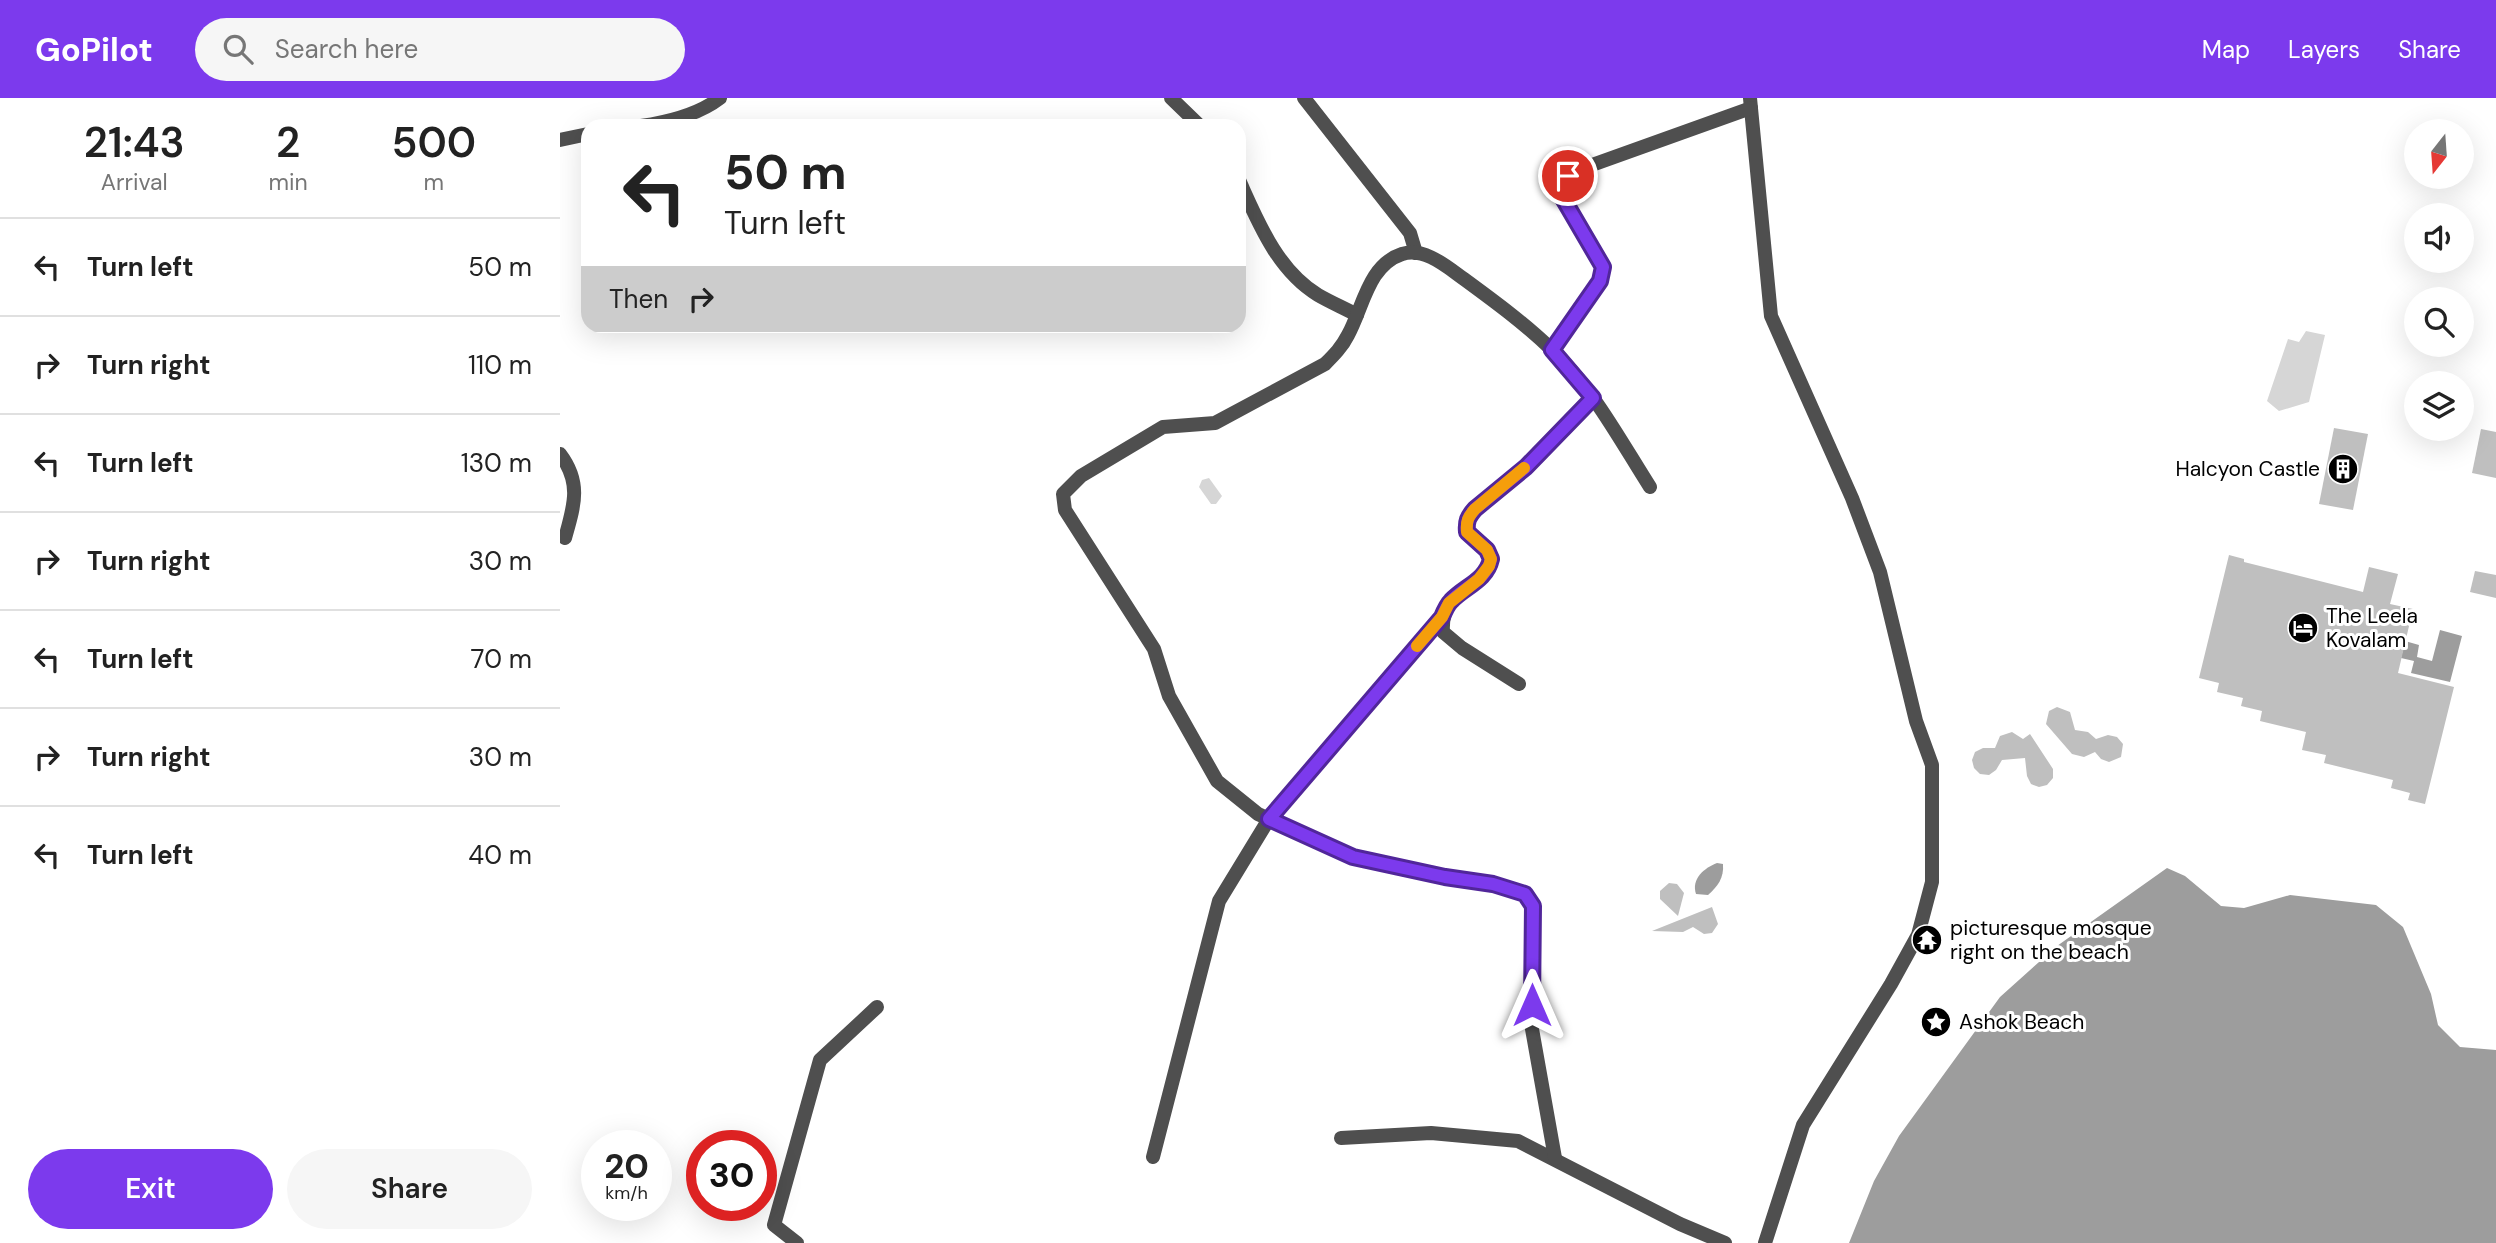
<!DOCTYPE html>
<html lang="en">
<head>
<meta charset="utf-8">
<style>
  :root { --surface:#fff; --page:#f6f6f6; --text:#222; --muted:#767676; --line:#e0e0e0; --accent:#7c3aed }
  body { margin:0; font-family:"DM Sans",sans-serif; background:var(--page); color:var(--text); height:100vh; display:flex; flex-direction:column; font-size:26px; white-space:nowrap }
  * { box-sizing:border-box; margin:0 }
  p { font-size:23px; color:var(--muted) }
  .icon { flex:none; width:38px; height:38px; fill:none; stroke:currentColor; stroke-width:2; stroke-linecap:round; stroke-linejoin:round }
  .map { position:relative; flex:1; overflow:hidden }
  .sheet { display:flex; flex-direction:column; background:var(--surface); width:560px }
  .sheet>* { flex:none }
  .hud { position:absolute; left:21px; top:21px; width:665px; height:214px; border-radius:21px; box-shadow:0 7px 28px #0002; background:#fff; color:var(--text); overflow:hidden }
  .needle { width:46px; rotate:197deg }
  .buttons { position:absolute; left:1844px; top:21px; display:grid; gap:14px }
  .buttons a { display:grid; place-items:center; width:70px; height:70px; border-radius:50%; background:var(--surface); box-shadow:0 7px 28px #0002; font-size:35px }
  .speed { position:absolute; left:21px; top:1032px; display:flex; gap:14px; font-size:35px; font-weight:700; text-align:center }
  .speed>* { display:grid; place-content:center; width:91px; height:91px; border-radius:50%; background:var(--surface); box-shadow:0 7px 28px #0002; line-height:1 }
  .speed small { font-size:18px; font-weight:400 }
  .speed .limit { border:10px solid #d22; background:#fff; color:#111 }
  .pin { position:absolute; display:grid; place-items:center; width:60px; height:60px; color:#fff; margin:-30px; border:4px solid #fff; border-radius:50%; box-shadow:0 2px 7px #0007 }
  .me { position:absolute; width:77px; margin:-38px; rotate:0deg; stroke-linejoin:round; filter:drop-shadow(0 0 5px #0008) }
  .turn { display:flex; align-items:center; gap:24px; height:147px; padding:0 28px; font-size:32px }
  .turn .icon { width:91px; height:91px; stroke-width:2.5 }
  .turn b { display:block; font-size:49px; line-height:60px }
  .then { display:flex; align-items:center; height:66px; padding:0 28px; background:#0003; gap:14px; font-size:26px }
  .eta { display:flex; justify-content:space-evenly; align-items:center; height:119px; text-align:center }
  .eta b { font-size:42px; font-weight:600; line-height:49px }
  .button { display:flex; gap:14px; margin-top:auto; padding:14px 28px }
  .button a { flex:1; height:80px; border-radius:42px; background:var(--accent); color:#fff; font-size:28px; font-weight:600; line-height:80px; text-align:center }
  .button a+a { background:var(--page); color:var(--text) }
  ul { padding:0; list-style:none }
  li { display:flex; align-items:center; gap:21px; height:98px; padding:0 28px; border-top:2px solid var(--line) }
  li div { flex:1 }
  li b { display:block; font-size:26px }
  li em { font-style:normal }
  header { display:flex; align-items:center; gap:42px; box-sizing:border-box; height:98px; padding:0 35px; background:var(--accent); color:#fff }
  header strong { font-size:33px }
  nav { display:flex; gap:38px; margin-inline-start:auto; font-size:24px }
  .search { width:490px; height:63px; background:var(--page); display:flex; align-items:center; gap:18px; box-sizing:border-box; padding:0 24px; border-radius:38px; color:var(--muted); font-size:26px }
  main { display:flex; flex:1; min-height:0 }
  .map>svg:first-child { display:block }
  .green { fill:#d6d6d6 }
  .water { fill:#9d9d9d }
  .building { fill:#bfbfbf }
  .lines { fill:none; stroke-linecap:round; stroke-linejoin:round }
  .minor { stroke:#4f4f4f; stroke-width:14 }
  .route-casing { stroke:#51269a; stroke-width:18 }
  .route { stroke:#7c3aed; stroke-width:12 }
  .slow { stroke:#f59e0b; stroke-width:12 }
  .labels { text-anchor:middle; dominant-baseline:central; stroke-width:6; stroke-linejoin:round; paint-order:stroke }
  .poi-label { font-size:21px; fill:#000; stroke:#fff; text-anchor:start }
</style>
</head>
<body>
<header>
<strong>GoPilot</strong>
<div class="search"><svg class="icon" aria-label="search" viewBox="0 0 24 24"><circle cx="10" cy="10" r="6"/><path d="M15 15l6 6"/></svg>Search here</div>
<nav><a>Map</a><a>Layers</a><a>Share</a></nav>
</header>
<main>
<section class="sheet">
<div class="eta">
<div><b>21:43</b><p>Arrival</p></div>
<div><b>2</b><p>min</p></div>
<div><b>500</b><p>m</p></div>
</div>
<ul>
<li><svg class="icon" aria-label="left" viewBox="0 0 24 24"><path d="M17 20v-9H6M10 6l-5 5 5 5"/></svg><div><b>Turn left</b></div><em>50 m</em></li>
<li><svg class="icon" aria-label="right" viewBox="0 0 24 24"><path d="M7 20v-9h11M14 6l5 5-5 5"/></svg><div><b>Turn right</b></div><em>110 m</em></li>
<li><svg class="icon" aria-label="left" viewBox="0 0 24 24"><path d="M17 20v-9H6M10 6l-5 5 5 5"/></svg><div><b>Turn left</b></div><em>130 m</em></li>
<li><svg class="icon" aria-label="right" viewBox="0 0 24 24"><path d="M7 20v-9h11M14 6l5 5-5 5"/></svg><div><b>Turn right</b></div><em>30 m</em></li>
<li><svg class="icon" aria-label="left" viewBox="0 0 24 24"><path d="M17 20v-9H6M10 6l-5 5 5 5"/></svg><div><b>Turn left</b></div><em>70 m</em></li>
<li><svg class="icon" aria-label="right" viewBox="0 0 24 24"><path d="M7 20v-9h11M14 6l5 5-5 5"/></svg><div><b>Turn right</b></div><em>30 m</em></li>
<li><svg class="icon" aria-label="left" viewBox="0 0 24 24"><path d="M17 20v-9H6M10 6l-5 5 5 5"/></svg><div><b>Turn left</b></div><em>40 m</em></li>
</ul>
<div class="button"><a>Exit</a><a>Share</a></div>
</section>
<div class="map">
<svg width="1936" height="1145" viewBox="0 0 1936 1145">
  <rect width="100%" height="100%" fill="#fff"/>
  <!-- green -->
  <g class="green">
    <polygon points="1746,233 1765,237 1749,304 1719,313 1707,303 1728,241 1739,244"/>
    <polygon points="649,380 662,398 656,406 651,406 639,389 642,382"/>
  </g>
  <!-- water -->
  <g class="water">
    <polygon points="1880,532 1902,538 1890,584 1851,575 1854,563 1841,560 1845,543 1859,547 1857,559 1872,563"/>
    <path d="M 1157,765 L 1163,766 C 1164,780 1158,788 1148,797 L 1136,796 C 1131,781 1144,770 1157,765 Z"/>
    <polygon points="1607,770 1625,778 1661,808 1684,810 1730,797 1816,807 1843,829 1871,896 1878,927 1900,949 1936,952 1936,1145 1289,1145 1314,1083 1339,1038 1440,899 1497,848"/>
  </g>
  <!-- building -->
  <g class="building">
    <polygon points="1774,330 1808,336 1793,412 1759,406"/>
    <polygon points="1921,331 1936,334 1936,380 1912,375"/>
    <polygon points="1669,457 1684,461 1684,464 1803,494 1809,469 1838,476 1830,506 1853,511 1838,575 1894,589 1865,706 1848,702 1850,695 1831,690 1833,682 1764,665 1766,657 1742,652 1746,634 1700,623 1702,613 1681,608 1683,600 1657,594 1659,585 1639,580"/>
    <polygon points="1915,473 1936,477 1936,500 1910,494"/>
    <polygon points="1497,609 1510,614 1515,632 1528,634 1536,641 1548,637 1557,639 1563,646 1561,659 1549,664 1541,661 1535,654 1524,659 1512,656 1486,626 1489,613"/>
    <polygon points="1452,634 1463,641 1470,636 1493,671 1493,680 1487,687 1479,689 1471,686 1467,678 1465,660 1442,662 1436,672 1429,677 1420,676 1414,670 1412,662 1415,654 1423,650 1435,650 1440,638"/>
    <polygon points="1109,785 1117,786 1124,795 1118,818 1100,801 1100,793"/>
    <polygon points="1152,809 1158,826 1152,835 1144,836 1133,829 1123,834 1092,833"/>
  </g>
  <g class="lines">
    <!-- minor -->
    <g class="minor">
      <polyline points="611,0 640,28"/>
      <polyline points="744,0 850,135 856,155"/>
      <polyline points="1190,0 1211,218 1292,400 1320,474 1356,623 1372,667 1372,784 1358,837 1331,886 1243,1027 1205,1145"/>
      <path d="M 81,28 C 109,24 138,17 160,0"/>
      <polyline points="0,42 28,36"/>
      <path d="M 679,82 C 698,124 717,172 758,197 C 770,204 784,210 797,217"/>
      <polyline points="992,252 1039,183 1043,169 1001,97 1008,78 1018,72 1191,10"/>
      <path d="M 0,356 C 22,385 14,408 5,440"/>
      <path d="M 959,586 L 902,550 L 883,534 C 880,488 923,497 931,461 L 927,452 L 907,434 L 906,424 L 914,410 L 966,369 L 1033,300"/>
      <polyline points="781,1040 871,1035 958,1043 1120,1126 1165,1145"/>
      <polyline points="593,1059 659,803 709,721 882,519"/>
      <path d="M 995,1060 L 972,931 L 973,808 L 965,796 L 932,786 L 885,779 L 793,759 L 698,716 L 657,683 L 609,598 L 594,551 L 505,412 L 503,396 L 521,378 L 603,329 L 655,325 L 765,266 C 774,257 782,249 788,237 C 803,210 808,167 842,156 C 865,149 887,169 904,181 C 934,203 964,225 991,251 C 1032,289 1060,342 1090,389"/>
      <polyline points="237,1145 214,1127 260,962 317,909"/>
    </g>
  </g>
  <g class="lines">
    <!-- route casing -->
    <g class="route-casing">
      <path id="route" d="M 972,907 L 973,808 L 965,796 L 933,786 L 885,779 L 793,759 L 709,721 L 882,519 C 884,514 887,507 891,503 C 905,488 926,483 931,461 L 927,452 L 907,434 C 906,423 908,419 915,411 L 966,369 L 1033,300 L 992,252 L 1040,183 L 1043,169 L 1001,97 L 1008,78"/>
    </g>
    <!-- route -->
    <use href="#route" class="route"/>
    <!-- slow -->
    <path class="slow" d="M 857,548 L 882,519 L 889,505 L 919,481 L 929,468 L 931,461 L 927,452 L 907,434 C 906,423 908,419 915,411 L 964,370"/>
  </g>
  <!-- icons -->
  <defs>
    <g id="building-disc" transform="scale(1.575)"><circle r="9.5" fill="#000" stroke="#fff"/><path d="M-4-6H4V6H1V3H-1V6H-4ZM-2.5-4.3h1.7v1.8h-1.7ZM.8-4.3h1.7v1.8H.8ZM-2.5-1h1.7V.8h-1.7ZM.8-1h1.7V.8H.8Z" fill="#fff"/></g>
    <g id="hotel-disc" transform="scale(1.575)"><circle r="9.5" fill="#000" stroke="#fff"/><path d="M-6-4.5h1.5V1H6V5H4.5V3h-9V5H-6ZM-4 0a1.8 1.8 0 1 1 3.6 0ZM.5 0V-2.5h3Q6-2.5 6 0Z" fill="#fff"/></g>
    <g id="temple-disc" transform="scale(1.575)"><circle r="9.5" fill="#000" stroke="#fff"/><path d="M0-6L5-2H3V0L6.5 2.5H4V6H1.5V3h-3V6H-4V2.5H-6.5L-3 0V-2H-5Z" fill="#fff"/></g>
    <g id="sight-disc" transform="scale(1.575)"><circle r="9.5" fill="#000" stroke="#fff"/><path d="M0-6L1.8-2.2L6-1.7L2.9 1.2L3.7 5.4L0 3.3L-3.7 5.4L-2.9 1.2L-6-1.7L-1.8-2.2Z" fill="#fff"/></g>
  </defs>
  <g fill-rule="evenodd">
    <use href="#building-disc" x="1783" y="371"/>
    <use href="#hotel-disc" x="1743" y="530"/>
    <use href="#temple-disc" x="1367" y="842"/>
    <use href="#sight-disc" x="1376" y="924"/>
  </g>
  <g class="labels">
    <!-- poi labels -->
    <g class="poi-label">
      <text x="1760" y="371" text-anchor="end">Halcyon Castle</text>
      <text x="1766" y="518">The Leela<tspan x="1766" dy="24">Kovalam</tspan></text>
      <text x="1390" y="830">picturesque mosque<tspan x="1390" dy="24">right on the beach</tspan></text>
      <text x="1399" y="924">Ashok Beach</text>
    </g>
  </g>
</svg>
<div class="buttons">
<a><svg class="needle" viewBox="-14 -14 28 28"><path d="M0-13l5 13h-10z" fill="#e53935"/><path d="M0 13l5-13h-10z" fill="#767676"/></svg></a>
<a><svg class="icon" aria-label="sound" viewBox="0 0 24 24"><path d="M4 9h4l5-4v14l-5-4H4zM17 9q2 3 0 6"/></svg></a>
<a><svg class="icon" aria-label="search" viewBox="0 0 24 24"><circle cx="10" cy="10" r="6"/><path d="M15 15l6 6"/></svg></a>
<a><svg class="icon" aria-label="layers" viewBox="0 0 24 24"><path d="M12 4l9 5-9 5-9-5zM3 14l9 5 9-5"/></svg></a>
</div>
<div class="speed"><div>20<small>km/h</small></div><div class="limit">30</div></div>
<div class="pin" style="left:1008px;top:78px;background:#d93025"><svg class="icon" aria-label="arrive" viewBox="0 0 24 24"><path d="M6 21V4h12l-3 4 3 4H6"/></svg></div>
<svg class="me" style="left:972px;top:907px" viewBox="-20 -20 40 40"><path d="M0-17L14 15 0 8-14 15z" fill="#7c3aed" stroke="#fff" stroke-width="4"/></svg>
<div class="hud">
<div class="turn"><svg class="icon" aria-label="left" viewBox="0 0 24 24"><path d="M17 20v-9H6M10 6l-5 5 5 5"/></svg><div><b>50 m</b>Turn left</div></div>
<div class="then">Then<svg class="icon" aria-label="right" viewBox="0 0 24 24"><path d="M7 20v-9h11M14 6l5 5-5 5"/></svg></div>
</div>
</div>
</main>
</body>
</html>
